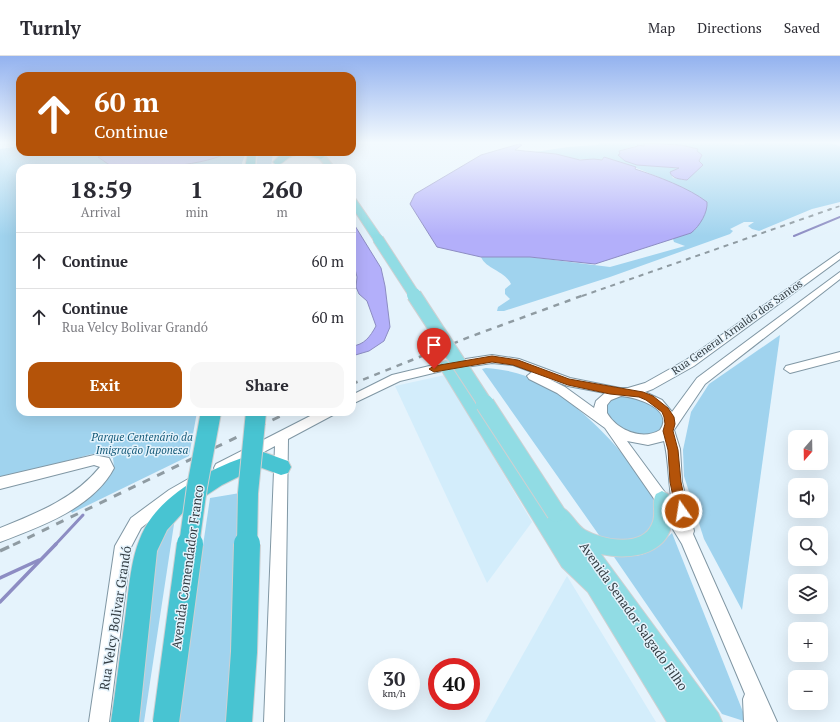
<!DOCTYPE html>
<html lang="en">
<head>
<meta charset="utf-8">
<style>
  :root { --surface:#fff; --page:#f7f7f7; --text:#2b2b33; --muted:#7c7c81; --line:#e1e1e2; --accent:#b45309 }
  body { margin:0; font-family:"PT Serif",serif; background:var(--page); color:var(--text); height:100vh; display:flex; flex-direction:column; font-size:15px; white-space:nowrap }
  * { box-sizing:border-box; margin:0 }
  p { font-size:13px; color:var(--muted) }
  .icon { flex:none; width:22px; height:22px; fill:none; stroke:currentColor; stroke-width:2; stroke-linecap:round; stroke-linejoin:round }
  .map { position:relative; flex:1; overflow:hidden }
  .drawer { position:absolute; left:16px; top:108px; width:340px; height:252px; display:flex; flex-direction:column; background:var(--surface); border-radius:12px; box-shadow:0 4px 16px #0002 }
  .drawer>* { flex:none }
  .banner { position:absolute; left:16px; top:16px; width:340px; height:84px; border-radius:12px; box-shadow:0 4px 16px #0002; background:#b45309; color:#fff; overflow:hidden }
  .needle { width:26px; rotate:200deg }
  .controls { position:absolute; left:788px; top:374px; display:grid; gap:8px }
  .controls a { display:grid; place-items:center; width:40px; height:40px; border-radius:8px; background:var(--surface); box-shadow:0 4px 16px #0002; font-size:20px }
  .speed { position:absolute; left:368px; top:602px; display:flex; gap:8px; font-size:20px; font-weight:700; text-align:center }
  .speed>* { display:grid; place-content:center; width:52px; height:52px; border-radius:50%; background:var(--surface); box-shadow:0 4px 16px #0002; line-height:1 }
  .speed small { font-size:10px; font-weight:400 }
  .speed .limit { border:6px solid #d22; background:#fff; color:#111 }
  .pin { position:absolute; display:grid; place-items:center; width:34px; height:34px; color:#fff; margin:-41px -17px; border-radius:50% 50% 50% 0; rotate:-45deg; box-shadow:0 0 4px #0007 }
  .pin .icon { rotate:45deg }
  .me { position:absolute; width:44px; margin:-22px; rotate:347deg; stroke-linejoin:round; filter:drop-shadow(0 0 3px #0008) }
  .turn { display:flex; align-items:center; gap:14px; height:84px; padding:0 12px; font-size:18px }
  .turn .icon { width:52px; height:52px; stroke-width:2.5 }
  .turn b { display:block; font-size:28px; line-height:34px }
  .eta { display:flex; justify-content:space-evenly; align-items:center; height:68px; text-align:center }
  .eta b { font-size:24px; font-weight:700; line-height:28px }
  .primary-button { display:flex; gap:8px; margin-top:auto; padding:8px 12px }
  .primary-button a { flex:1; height:46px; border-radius:12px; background:var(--accent); color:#fff; font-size:16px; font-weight:700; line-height:46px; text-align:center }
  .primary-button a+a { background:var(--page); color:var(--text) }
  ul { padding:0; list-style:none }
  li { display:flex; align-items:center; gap:12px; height:56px; padding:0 12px; border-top:1px solid var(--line) }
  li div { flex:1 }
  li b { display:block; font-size:15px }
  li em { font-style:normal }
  header { display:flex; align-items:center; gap:24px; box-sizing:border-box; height:56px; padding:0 20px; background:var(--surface); border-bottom:1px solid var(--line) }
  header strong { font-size:19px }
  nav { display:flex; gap:22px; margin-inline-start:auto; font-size:14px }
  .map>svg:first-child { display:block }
  .built { fill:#d3edfb }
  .green { fill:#a0d3ee }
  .water { fill:#b3affa; stroke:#8d8dc3 }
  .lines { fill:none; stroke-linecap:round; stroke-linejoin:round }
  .stream-far2 { stroke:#8d8dc3; stroke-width:2 }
  .stream-far1 { stroke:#8d8dc3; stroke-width:3 }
  .stream { stroke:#8d8dc3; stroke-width:3.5 }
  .minor-casing { stroke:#8097a4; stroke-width:2 }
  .major-casing { stroke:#ced0d2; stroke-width:2 }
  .highway-casing { stroke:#ced0d2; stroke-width:2 }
  .minor { fill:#fff; fill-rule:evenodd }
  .major { fill:#91dce4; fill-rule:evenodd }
  .highway { fill:#48c4d2; fill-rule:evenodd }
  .rail-far4 { stroke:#8f9ba2; stroke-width:1.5; stroke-dasharray:4 4; stroke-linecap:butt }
  .rail-far3 { stroke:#8f9ba2; stroke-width:2; stroke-dasharray:5 5; stroke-linecap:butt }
  .rail-far2 { stroke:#8f9ba2; stroke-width:2.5; stroke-dasharray:6 6; stroke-linecap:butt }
  .rail-far1 { stroke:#8f9ba2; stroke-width:3; stroke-dasharray:8 8; stroke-linecap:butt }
  .rail { stroke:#8f9ba2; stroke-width:3.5; stroke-dasharray:10 10; stroke-linecap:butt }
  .major-bridge-far2-casing { stroke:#ced0d2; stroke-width:12; stroke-linecap:butt }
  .major-bridge-far1-casing { stroke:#ced0d2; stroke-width:16; stroke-linecap:butt }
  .major-bridge-casing { stroke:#ced0d2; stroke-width:20; stroke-linecap:butt }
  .highway-bridge-far1-casing { stroke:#ced0d2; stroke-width:22; stroke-linecap:butt }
  .highway-bridge-casing { stroke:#ced0d2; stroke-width:28; stroke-linecap:butt }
  .major-bridge-far2 { stroke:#91dce4; stroke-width:10 }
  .major-bridge-far1 { stroke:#91dce4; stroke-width:14 }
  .major-bridge { stroke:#91dce4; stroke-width:18 }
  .highway-bridge-far1 { stroke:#48c4d2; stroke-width:20 }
  .highway-bridge { stroke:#48c4d2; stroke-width:26 }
  .route { fill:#b45309; stroke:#753606 }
  .labels { text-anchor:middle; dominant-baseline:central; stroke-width:3; stroke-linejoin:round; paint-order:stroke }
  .street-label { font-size:11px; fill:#333d43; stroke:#e5f3fc }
  .park-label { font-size:11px; font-style:italic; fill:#155a79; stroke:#e5f3fc }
  .near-street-label { font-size:13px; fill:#333d43; stroke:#e5f3fc }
</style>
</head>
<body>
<header>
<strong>Turnly</strong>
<nav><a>Map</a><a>Directions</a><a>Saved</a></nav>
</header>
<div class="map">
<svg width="840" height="666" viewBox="0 0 840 666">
  <rect width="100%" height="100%" fill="#e5f3fc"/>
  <!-- built -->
  <g class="built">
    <polygon points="445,319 532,466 487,527 395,330"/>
    <polygon points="567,520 656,666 485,666"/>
  </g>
  <!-- green -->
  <g class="green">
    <path d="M 599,87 L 644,87 L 644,90 L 638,89 L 619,95 L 621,98 L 619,99 L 637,109 L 680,112 L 670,116 L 673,122 L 687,124 L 699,112 L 699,105 L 702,99 L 696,95 L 697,93 L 681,89 L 661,87 L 729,87 L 744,89 L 745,87 L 830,87 L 840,90 L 840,146 L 812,153 L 759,175 L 752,173 L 748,170 L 754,166 L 744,166 L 730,173 L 733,175 L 730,178 L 610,221 L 504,255 L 497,255 L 498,251 L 510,243 L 505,238 L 505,233 L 511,228 C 505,215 486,213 481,201 L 530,201 L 610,211 L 685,190 L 674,186 L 673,183 L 696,173 L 707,152 C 703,148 699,142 695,139 C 687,132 620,104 611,104 C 595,103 548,105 535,96 L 568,91 L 598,89 Z"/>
    <polygon points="20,90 20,96 246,96 242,107 243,112 20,112 20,356 197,356 189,400 72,457 70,453 103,427 114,411 113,402 105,398 92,398 0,423 0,93"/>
    <polygon points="258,96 273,96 271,112 256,112"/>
    <polygon points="780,279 742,554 704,483 684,420 683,394 691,356 709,328"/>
    <path d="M 486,312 C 504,313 526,318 542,327 C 581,351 618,388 644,426 C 647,431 652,436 654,441 C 663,465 644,489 618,486 C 613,485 606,483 601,482 L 482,313 Z"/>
    <polygon points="621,339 639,341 661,355 665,367 659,378 641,381 609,366 605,349 609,344"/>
    <polygon points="240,437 231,666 177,666 210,442"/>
    <polygon points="176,455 144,666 133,666 150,503"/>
    <path d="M 672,477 L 747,666 L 722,658 L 612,498 C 643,504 650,497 672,477 Z"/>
  </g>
  <!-- water -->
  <g class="water">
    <path d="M 644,87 L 681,89 L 698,93 L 697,95 L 702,99 L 699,105 L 703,109 L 687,124 C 680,123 672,123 670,116 L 679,112 L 637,109 L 625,105 L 618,99 L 620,98 L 619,95 L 638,90 L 637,89 L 644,90 Z"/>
    <path d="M 519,88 L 522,89 L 515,94 L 556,98 L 580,104 L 594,103 L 602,104 L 604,101 L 636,111 L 635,113 C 657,120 689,132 707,146 C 708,156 700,170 691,177 L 595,208 L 530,201 L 481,201 L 437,191 L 410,148 L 415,138 L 481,99 Z"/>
    <path d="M 118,96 L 227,96 C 215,108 135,116 117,112 C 111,111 104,105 98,101 Z"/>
    <path d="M 352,165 L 381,212 L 385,230 L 390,271 L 384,285 L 369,295 L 352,300 L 352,290 C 364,289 370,281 376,270 L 367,245 L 359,238 L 356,231 L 357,221 L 355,213 L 352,212 Z"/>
  </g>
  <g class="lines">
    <!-- stream-far2 -->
    <polyline class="stream-far2" points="794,180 840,161"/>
    <!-- stream-far1 -->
    <polyline class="stream-far1" points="55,489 83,459"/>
    <!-- stream -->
    <g class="stream">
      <polyline points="0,522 39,504"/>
      <polyline points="0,546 56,488"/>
    </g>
    <!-- minor casing -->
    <g class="minor-casing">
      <g id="minor">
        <path d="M 840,196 L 840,203 L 694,310 L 653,333 L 645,336 L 662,344 L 672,356 L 697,322 L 840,216 L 840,223 L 705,328 L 674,374 L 680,393 L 682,426 L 694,475 L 693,478 L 777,666 L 744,666 L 743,643 L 745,638 L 682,488 L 657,447 L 605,372 L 557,337 L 529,323 L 527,320 L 532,316 L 513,309 L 492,307 L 446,314 L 400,325 L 352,348 L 352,339 L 392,319 L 446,306 L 492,299 L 519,303 L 570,322 L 620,332 L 628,332 L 645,327 L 686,304 ZM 549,323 L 568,330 L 605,337 L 596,345 L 594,352 L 565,331 ZM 621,340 C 636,341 675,353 660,374 C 642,385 617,374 607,357 L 607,349 L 611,344 ZM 627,385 L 648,389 L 664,385 C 669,404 668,426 672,446 Z"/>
        <polygon points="840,296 840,304 790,317 784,313 786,310"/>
        <polygon points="318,356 335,356 333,359 288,383 284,666 264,666 275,390 226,416 221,418 216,416 214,412 216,408"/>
        <path d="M 94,399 L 109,402 L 114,412 C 93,452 40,471 0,486 L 0,472 C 37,457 74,443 100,411 L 94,409 L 0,433 L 0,421 Z"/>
        <polygon points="197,418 202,420 204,424 202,428 179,442 141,472 131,491 109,666 89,666 115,490 131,462 169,434"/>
      </g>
    </g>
    <!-- major casing -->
    <g class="major-casing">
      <g id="major">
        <polygon points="314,96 322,96 335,112 327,112"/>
        <polygon points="352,141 355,142 383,183 382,185 374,185 373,183 352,151"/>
        <path d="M 446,305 L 451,307 L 548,454 L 549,451 C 554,450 556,449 561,451 C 571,455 576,469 585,474 C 603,484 642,492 652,468 C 657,458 651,447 656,438 L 662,435 L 668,438 C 672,444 672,451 672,458 C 674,498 631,505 601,498 L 718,657 L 722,666 L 667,666 L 588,536 L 562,511 L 439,310 L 441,307 Z"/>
      </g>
    </g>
    <!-- highway casing -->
    <g class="highway-casing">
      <g id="highway">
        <polygon points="248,96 256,96 255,112 245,112"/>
        <path d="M 288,96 L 318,96 L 325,100 L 321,103 C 311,100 302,97 292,100 C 285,103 282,110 275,108 L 273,106 L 279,100 Z"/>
        <path d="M 263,396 L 288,405 L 291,411 L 288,417 L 281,419 L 262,412 L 250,415 L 222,429 L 187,452 L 167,474 L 157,495 L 139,666 L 111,666 C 116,632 120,598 125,563 C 130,529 130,490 152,461 C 175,430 226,404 263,396 Z"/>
      </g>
    </g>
    <!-- minor -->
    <use href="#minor" class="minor"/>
    <!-- major -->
    <use href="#major" class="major"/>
    <!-- highway -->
    <use href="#highway" class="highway"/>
    <!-- rail-far4 -->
    <polyline class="rail-far4" points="828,154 840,150"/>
    <!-- rail-far3 -->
    <polyline class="rail-far3" points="582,240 831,153"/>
    <!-- rail-far2 -->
    <polyline class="rail-far2" points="352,328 472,280 584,239"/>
    <!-- rail-far1 -->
    <polyline class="rail-far1" points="13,489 289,356"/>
    <!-- rail -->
    <polyline class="rail" points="0,495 15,488"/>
    <!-- major-bridge-far2 casing -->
    <g class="major-bridge-far2-casing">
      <polyline id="major-bridge-far2" points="378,183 415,240"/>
    </g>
    <!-- major-bridge-far1 casing -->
    <g class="major-bridge-far1-casing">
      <polyline id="major-bridge-far1" points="414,239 486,349"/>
    </g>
    <!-- major-bridge casing -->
    <g class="major-bridge-casing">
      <polyline id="major-bridge" points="485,348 556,457"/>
    </g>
    <!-- highway-bridge-far1 casing -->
    <g class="highway-bridge-far1-casing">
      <g id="highway-bridge-far1">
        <polyline points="189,489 197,431 211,356"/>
        <polyline points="247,489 248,437 256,356"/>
      </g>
    </g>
    <!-- highway-bridge casing -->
    <g class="highway-bridge-casing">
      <g id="highway-bridge">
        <polyline points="166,666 190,488"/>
        <polyline points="239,666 244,596 247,488"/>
      </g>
    </g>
    <!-- major-bridge-far2 -->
    <use href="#major-bridge-far2" class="major-bridge-far2"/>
    <!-- major-bridge-far1 -->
    <use href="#major-bridge-far1" class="major-bridge-far1"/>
    <!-- major-bridge -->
    <use href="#major-bridge" class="major-bridge"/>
    <!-- highway-bridge-far1 -->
    <use href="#highway-bridge-far1" class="highway-bridge-far1"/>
    <!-- highway-bridge -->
    <use href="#highway-bridge" class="highway-bridge"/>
  </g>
  <!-- sky -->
  <linearGradient id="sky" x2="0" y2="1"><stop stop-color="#93b2ef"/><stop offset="0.48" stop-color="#f3fafe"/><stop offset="1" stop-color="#f3fafe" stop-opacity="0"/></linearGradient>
  <rect width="840" height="180" fill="url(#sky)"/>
  <!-- route -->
  <polygon class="route" points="492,300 518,304 569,323 643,336 653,340 668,352 674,361 675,368 673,375 678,394 681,426 687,455 686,459 682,460 678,459 676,455 670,426 668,394 663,375 665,368 664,361 662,356 646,344 639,341 610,338 568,329 513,309 492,306 434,316 429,313 434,310"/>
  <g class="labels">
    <!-- street labels -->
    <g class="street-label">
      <text transform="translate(737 271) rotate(-35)">Rua General Arnaldo dos Santos</text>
    </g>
    <!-- park labels -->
    <g class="park-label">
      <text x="142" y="381">Parque Centenário da<tspan x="142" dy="13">Imigração Japonesa</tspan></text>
    </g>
    <!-- near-street labels -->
    <g class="near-street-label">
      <text transform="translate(187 511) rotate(-82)">Avenida Comendador Franco</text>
      <text transform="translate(634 560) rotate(55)">Avenida Senador Salgado Filho</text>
      <text transform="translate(115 562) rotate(-81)">Rua Velcy Bolivar Grandó</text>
    </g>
  </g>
</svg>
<div class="controls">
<a><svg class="needle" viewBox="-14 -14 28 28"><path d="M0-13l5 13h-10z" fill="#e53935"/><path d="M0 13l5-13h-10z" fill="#7c7c81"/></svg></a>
<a><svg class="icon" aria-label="sound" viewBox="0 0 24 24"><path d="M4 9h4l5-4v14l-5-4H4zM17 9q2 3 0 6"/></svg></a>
<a><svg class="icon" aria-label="search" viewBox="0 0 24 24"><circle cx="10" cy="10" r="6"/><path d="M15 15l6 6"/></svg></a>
<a><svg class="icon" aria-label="layers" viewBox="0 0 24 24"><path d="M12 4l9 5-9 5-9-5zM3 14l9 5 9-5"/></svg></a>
<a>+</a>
<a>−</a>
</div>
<div class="speed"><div>30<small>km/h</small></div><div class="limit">40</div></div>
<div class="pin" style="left:434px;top:313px;background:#d93025"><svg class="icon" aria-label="arrive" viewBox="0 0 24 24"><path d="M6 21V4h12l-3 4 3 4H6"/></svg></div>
<svg class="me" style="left:682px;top:455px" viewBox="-20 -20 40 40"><circle r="17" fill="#b45309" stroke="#fff" stroke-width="3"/><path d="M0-11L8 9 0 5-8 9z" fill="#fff"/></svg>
<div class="banner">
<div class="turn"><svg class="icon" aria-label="ahead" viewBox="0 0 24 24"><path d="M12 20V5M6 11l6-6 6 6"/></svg><div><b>60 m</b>Continue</div></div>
</div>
<section class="drawer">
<div class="eta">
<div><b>18:59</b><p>Arrival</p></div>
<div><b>1</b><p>min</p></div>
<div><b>260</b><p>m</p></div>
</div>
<ul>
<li><svg class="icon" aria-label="ahead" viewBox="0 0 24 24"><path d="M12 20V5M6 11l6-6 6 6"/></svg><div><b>Continue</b></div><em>60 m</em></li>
<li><svg class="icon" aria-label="ahead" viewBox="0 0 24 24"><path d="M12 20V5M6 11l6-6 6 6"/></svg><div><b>Continue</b><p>Rua Velcy Bolivar Grandó</p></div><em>60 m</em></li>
</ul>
<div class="primary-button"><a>Exit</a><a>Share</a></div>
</section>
</div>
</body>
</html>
